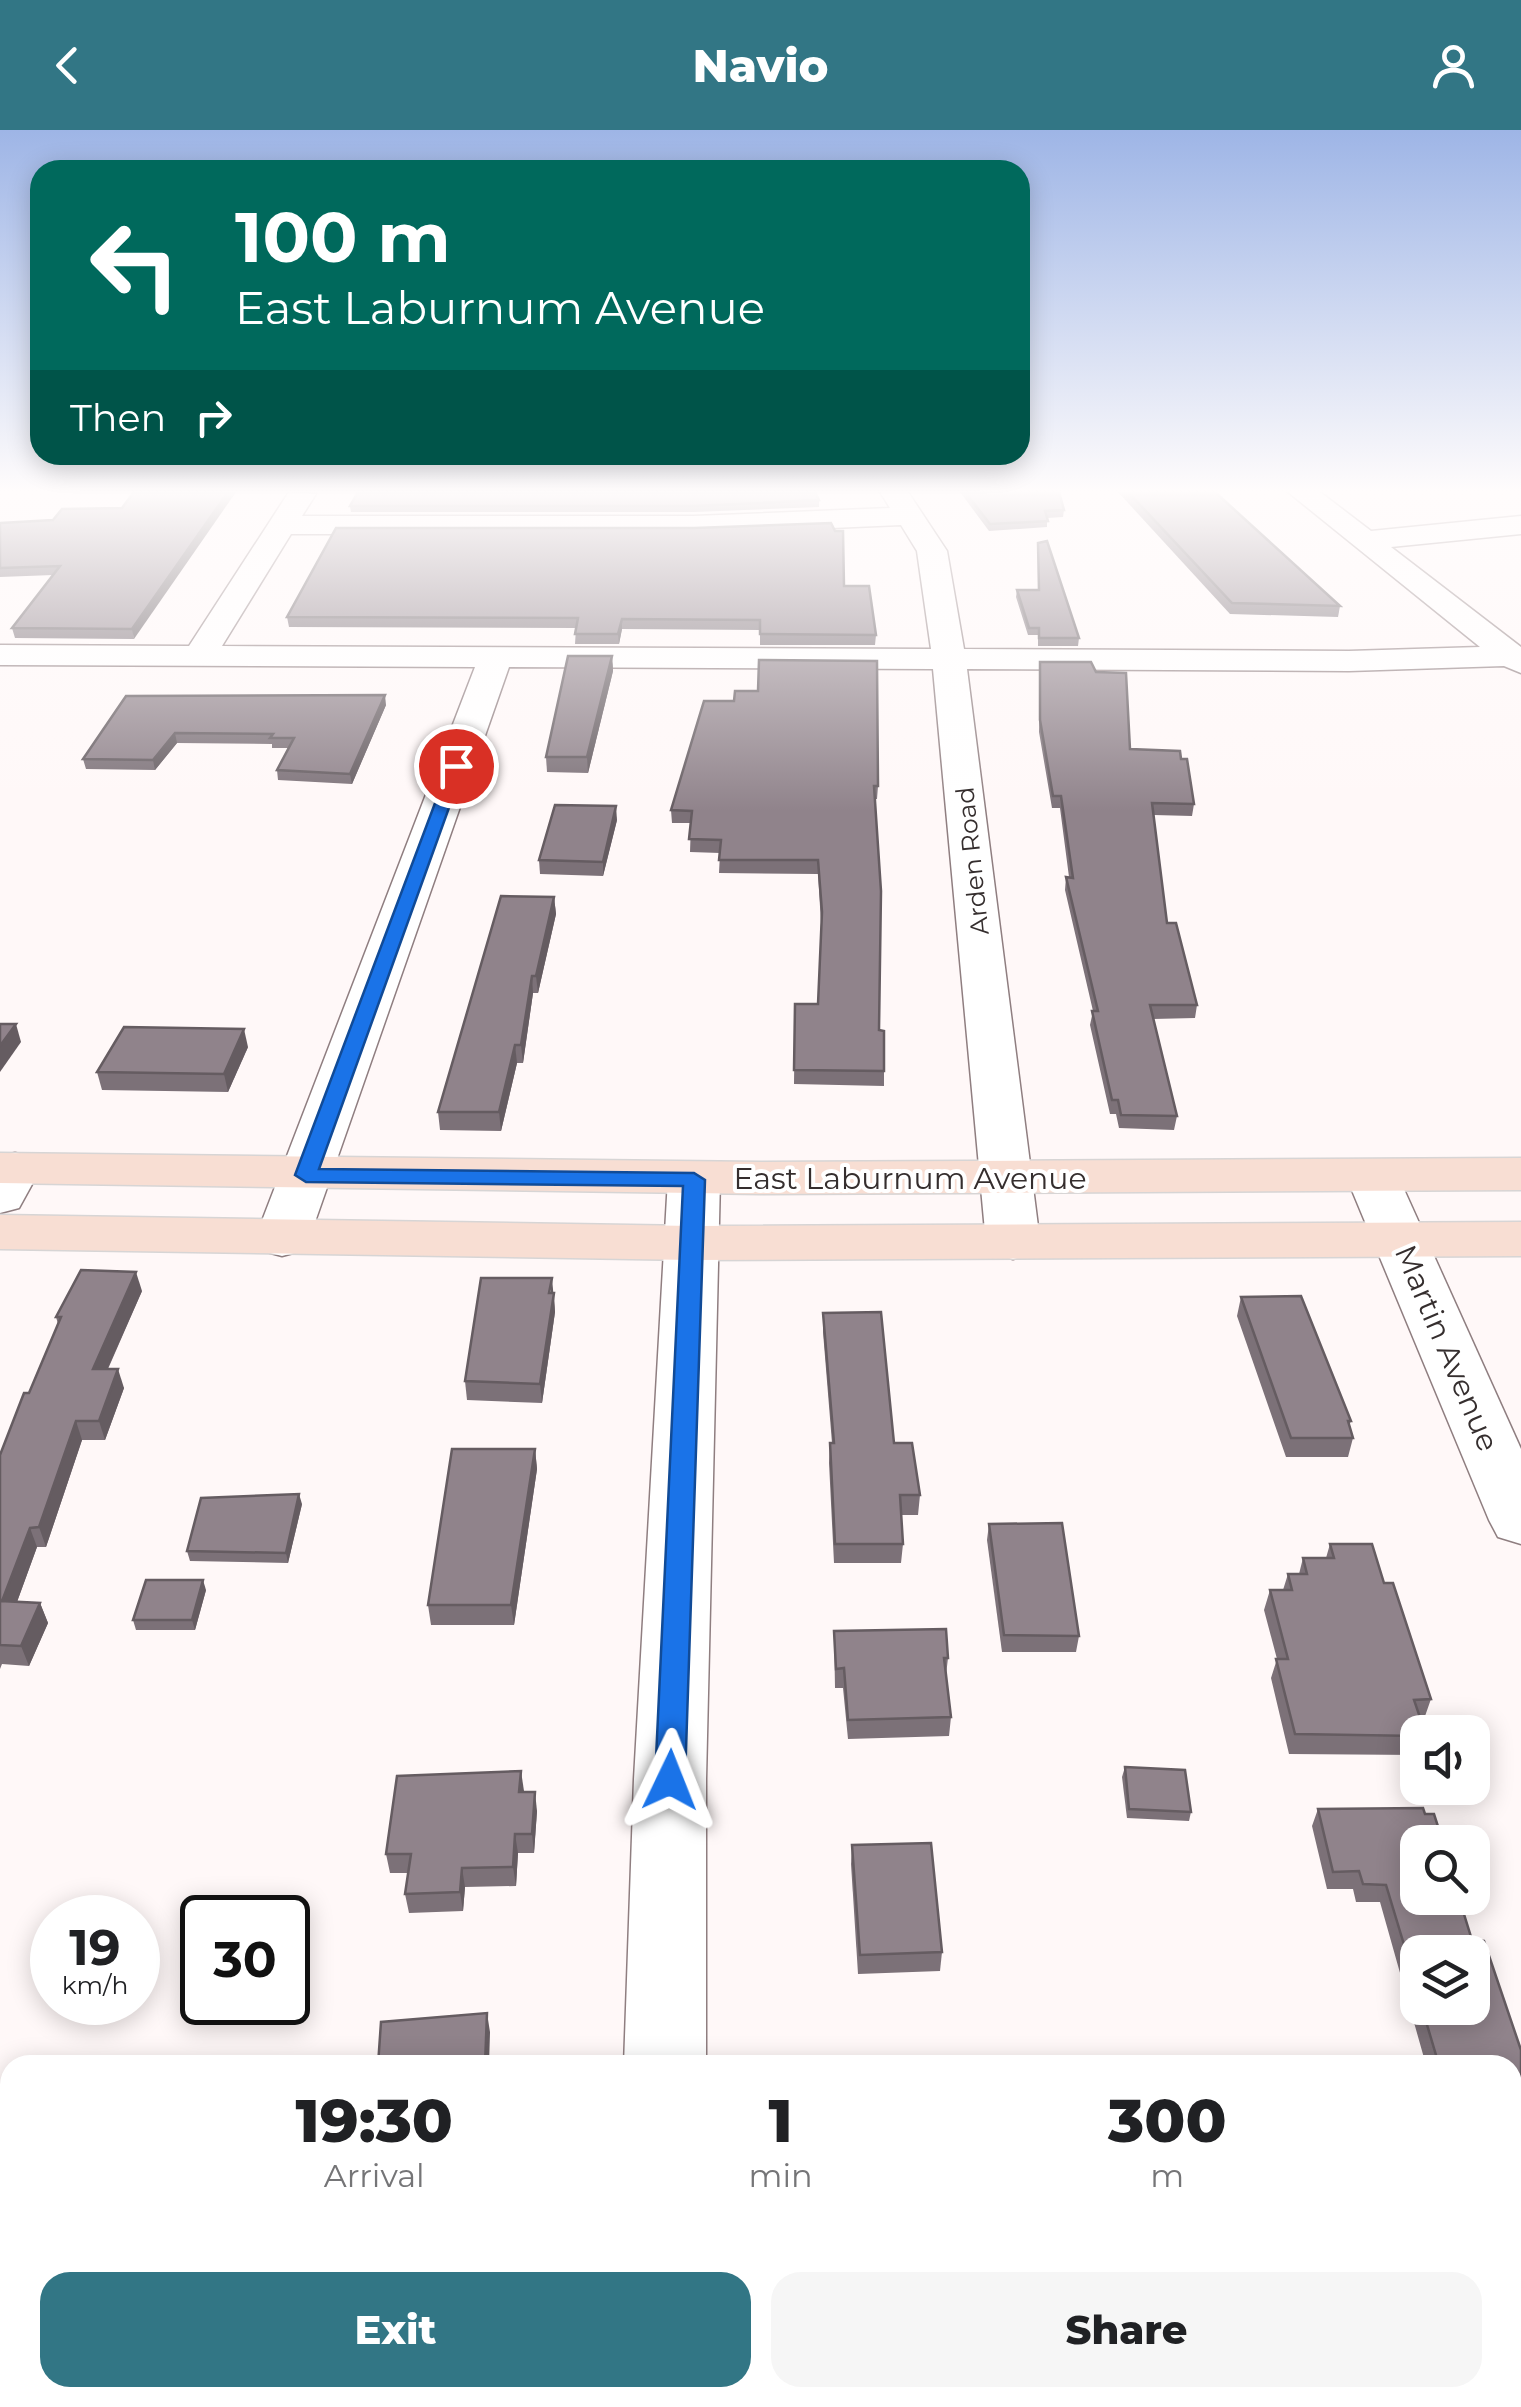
<!DOCTYPE html>
<html lang="en">
<head>
<meta charset="utf-8">
<style>
  :root { --surface:#fff; --page:#f6f6f6; --text:#202124; --muted:#757577; --accent:#327685 }
  body { margin:0; font-family:Montserrat,sans-serif; background:var(--page); color:var(--text); height:100vh; display:flex; flex-direction:column; font-size:38px; white-space:nowrap }
  * { box-sizing:border-box; margin:0 }
  p { font-size:32px; color:var(--muted) }
  .icon { flex:none; width:55px; height:55px; fill:none; stroke:currentColor; stroke-width:2; stroke-linecap:round; stroke-linejoin:round }
  .map { position:relative; flex:1; overflow:hidden }
  .sheet { position:absolute; left:0px; top:1925px; width:1522px; height:352px; display:flex; flex-direction:column; background:var(--surface); border-radius:30px 30px 0 0; box-shadow:0 5px 25px #0003 }
  .sheet>* { flex:none }
  .guide { position:absolute; left:30px; top:30px; width:1000px; height:305px; border-radius:30px; box-shadow:0 5px 25px #0003; background:#00695c; color:#fff; overflow:hidden }
  .controls { position:absolute; left:1400px; top:1585px; display:grid; gap:20px }
  .controls a { display:grid; place-items:center; width:90px; height:90px; border-radius:20px; background:var(--surface); box-shadow:0 5px 25px #0003; font-size:50px }
  .speed { position:absolute; left:30px; top:1765px; display:flex; gap:20px; font-size:50px; font-weight:700; text-align:center }
  .speed>* { display:grid; place-content:center; width:130px; height:130px; border-radius:50%; background:var(--surface); box-shadow:0 5px 25px #0003; line-height:1 }
  .speed small { font-size:25px; font-weight:400 }
  .speed .limit { border:5px solid #111; border-radius:15px; background:#fff; color:#111 }
  .pin { position:absolute; display:grid; place-items:center; width:85px; height:85px; color:#fff; margin:-42px; border:5px solid #fff; border-radius:50%; box-shadow:0 2px 10px #0007 }
  .me { position:absolute; width:110px; margin:-55px; rotate:2deg; stroke-linejoin:round; filter:drop-shadow(0 0 8px #0008) }
  .turn { display:flex; align-items:center; gap:35px; height:210px; padding:0 40px; font-size:45px }
  .turn .icon { width:130px; height:130px; stroke-width:2.5 }
  .turn b { display:block; font-size:70px; line-height:85px }
  .then { display:flex; align-items:center; height:95px; padding:0 40px; background:#0003; gap:20px; font-size:38px }
  .eta { display:flex; justify-content:space-evenly; align-items:center; height:170px; text-align:center }
  .eta b { font-size:60px; font-weight:800; line-height:70px }
  .primary-button { display:flex; gap:20px; margin-top:auto; padding:20px 40px }
  .primary-button a { flex:1; height:115px; border-radius:30px; background:var(--accent); color:#fff; font-size:40px; font-weight:800; line-height:115px; text-align:center }
  .primary-button a+a { background:var(--page); color:var(--text) }
  header { display:flex; justify-content:space-between; align-items:center; height:130px; padding:0 40px; background:var(--accent); color:#fff; font-size:45px; font-weight:800 }
  .map>svg:first-child { display:block }
  .lines { fill:none; stroke-linecap:round; stroke-linejoin:round }
  .minor-casing { stroke:#8f7e80; stroke-width:3 }
  .major-casing { stroke:#d7d5d5; stroke-width:3 }
  .minor { fill:#fff; fill-rule:evenodd }
  .major { fill:#f8ded3; fill-rule:evenodd }
  .wall { fill:#7c7178; fill-rule:evenodd }
  .shaded-wall { fill:#655c61 }
  .building { fill:#90838b; stroke:#655c61; stroke-width:2.5 }
  .route { fill:#1a73e8; stroke:#114b97; stroke-width:2.5 }
  .labels { text-anchor:middle; dominant-baseline:central; stroke-width:8; stroke-linejoin:round; paint-order:stroke }
  .far-street-label { font-size:25px; fill:#352e2e; stroke:#fff }
  .street-label { font-size:30px; fill:#352e2e; stroke:#fff }
</style>
</head>
<body>
<header><svg class="icon" aria-label="back" viewBox="0 0 24 24"><path d="M15 5l-7 7 7 7"/></svg>Navio<svg class="icon" aria-label="person" viewBox="0 0 24 24"><circle cx="12" cy="8" r="4"/><path d="M4 21q1-7 8-7t8 7"/></svg></header>
<div class="map">
<svg width="1521" height="2277" viewBox="0 0 1521 2277">
  <rect width="100%" height="100%" fill="#fff8f8"/>
  <g class="lines">
    <!-- minor casing -->
    <g class="minor-casing">
      <g id="minor">
        <path d="M 289,362 L 316,364 L 302,386 L 694,386 L 890,378 L 880,362 L 908,362 L 947,421 L 964,519 L 1349,521 L 1480,517 L 1288,362 L 1320,362 L 1371,401 L 1521,386 L 1521,404 L 1391,417 L 1521,517 L 1521,543 L 1504,536 L 1349,541 L 967,539 L 1040,1112 L 1032,1124 L 1013,1129 L 994,1124 L 986,1112 L 933,539 L 509,537 L 309,1109 L 301,1121 L 282,1126 L 263,1121 L 255,1109 L 475,537 L 0,535 L 0,515 L 189,516 ZM 901,395 L 917,421 L 931,519 L 222,516 L 291,404 L 694,404 Z"/>
        <polygon points="15,1023 33,1027 41,1038 19,1078 0,1083 0,1026"/>
        <polygon points="1372,1030 1390,1035 1398,1046 1521,1319 1521,1414 1498,1407 1489,1390 1346,1046 1354,1035"/>
        <polygon points="694,1033 712,1038 720,1049 706,1649 706,1935 624,1935 634,1649 668,1049 676,1038"/>
        <polygon points="612,2268 706,2268 705,2277 611,2277"/>
      </g>
    </g>
    <!-- major casing -->
    <g class="major-casing">
      <g id="major">
        <polygon points="0,1023 761,1032 1521,1028 1521,1060 761,1064 0,1053"/>
        <polygon points="0,1085 692,1096 1521,1092 1521,1126 692,1130 0,1119"/>
      </g>
    </g>
    <!-- minor -->
    <use href="#minor" class="minor"/>
    <!-- major -->
    <use href="#major" class="major"/>
  </g>
  <!-- wall -->
  <g class="wall">
    <polygon points="960,362 1059,362 1064,380 1063,387 1047,388 1047,397 989,401"/>
    <polygon points="1118,362 1215,362 1340,476 1338,487 1230,484"/>
    <polygon points="819,370 819,377 694,382 351,382 350,376"/>
    <polygon points="122,378 134,509 15,508 12,498 53,445 0,447 0,393 53,390"/>
    <polygon points="844,456 876,505 875,515 760,515 760,500 622,499 619,514 575,514 576,498 289,497 287,487"/>
    <polygon points="1017,460 1079,508 1078,516 1038,516 1038,505 1028,505 1016,467"/>
    <polygon points="612,526 613,541 588,643 547,642 546,627"/>
    <polygon points="1040,532 1130,619 1181,629 1194,674 1192,686 1154,685 1167,793 1197,875 1195,888 1153,889 1177,986 1174,1000 1119,998 1116,984 1110,984 1090,895 1093,881 1065,760 1066,747 1069,747 1060,678 1052,678 1039,602"/>
    <polygon points="126,566 386,575 352,654 278,650 277,640 289,618 272,618 272,614 177,613 155,640 86,639 83,629"/>
    <polygon points="734,571 878,656 877,669 875,669 879,900 884,941 884,956 794,954 795,874 818,874 821,793 818,744 719,743 720,723 690,722 691,693 672,693 671,680"/>
    <polygon points="617,690 603,746 540,744 539,730"/>
    <polygon points="554,767 556,784 538,863 533,863 523,933 517,933 501,1001 440,1000 438,982"/>
    <polygon points="248,917 228,962 102,960 97,942"/>
    <polygon points="142,1161 108,1239 124,1258 105,1310 82,1310 46,1417 37,1417 17,1472 40,1473 48,1493 29,1536 2,1534 0,1539 0,1325 29,1263 58,1194 56,1187"/>
    <polygon points="554,1163 555,1182 542,1273 467,1270 465,1251"/>
    <polygon points="1241,1167 1351,1291 1349,1296 1353,1308 1348,1327 1286,1327 1237,1186"/>
    <polygon points="823,1183 894,1313 920,1365 918,1385 901,1385 903,1414 901,1433 834,1433 829,1333 830,1313 832,1313 823,1202"/>
    <polygon points="535,1319 537,1339 514,1495 431,1495 428,1475"/>
    <polygon points="302,1374 288,1433 190,1431 187,1421"/>
    <polygon points="989,1394 1079,1506 1076,1522 1002,1522 987,1410"/>
    <polygon points="1330,1414 1384,1453 1431,1569 1424,1589 1420,1589 1418,1602 1418,1625 1289,1624 1271,1548 1277,1529 1264,1480 1270,1460 1283,1460 1288,1444 1299,1444 1303,1428 1326,1428"/>
    <polygon points="206,1460 195,1500 136,1500 133,1490"/>
    <polygon points="834,1501 948,1528 946,1545 951,1587 949,1606 848,1609 843,1558 835,1558"/>
    <polygon points="1125,1637 1191,1682 1189,1691 1127,1688 1122,1647"/>
    <polygon points="524,1662 537,1681 534,1723 518,1723 516,1756 465,1757 463,1781 409,1783 405,1764 408,1743 390,1743 386,1724"/>
    <path d="M 1318,1679 L 1472,1810 L 1521,1920 L 1521,2055 L 1512,2055 L 1512,1935 L 1426,1935 L 1380,1772 L 1356,1772 L 1353,1759 L 1327,1759 L 1312,1696 ZM 1418,1822 L 1472,1878 L 1418,1878 Z"/>
    <polygon points="852,1715 942,1822 940,1841 858,1844 851,1734"/>
  </g>
  <!-- shaded-wall -->
  <g class="shaded-wall">
    <polygon points="228,362 236,362 134,509 132,499"/>
    <polygon points="622,489 622,499 619,514 618,504"/>
    <polygon points="612,526 613,541 588,643 587,627"/>
    <polygon points="385,565 386,575 352,654 350,644"/>
    <polygon points="175,603 177,613 155,640 153,630"/>
    <polygon points="616,676 617,690 603,746 603,732"/>
    <polygon points="554,767 556,784 538,863 536,846"/>
    <polygon points="532,846 533,863 523,933 521,915"/>
    <polygon points="16,894 21,912 0,942 0,916"/>
    <polygon points="244,899 248,917 228,962 224,944"/>
    <polygon points="515,915 517,933 501,1001 499,982"/>
    <polygon points="136,1142 142,1161 99,1258 93,1239"/>
    <polygon points="552,1148 555,1182 542,1273 540,1254"/>
    <polygon points="118,1239 124,1258 105,1310 99,1291"/>
    <polygon points="76,1291 82,1310 46,1417 39,1397"/>
    <polygon points="535,1319 537,1339 514,1495 511,1475"/>
    <polygon points="299,1364 302,1374 288,1433 286,1423"/>
    <polygon points="30,1398 37,1417 10,1491 2,1471"/>
    <polygon points="203,1450 206,1460 195,1500 192,1490"/>
    <polygon points="40,1473 48,1493 29,1536 21,1516"/>
    <polygon points="521,1641 524,1661 522,1682 519,1662"/>
    <polygon points="535,1662 537,1681 534,1723 532,1704"/>
    <polygon points="515,1704 518,1723 516,1756 513,1737"/>
    <polygon points="462,1738 465,1757 463,1781 460,1762"/>
    <polygon points="487,1883 490,1902 489,1935 485,1935"/>
  </g>
  <!-- building -->
  <g class="building">
    <polygon points="134,362 228,362 132,499 12,498 60,436 0,438 0,393 53,390 62,379 122,378"/>
    <polygon points="358,362 815,362 819,370 694,376 350,376"/>
    <polygon points="965,362 1059,362 1064,380 1045,381 1048,391 990,394"/>
    <polygon points="1128,362 1215,362 1340,476 1232,473"/>
    <polygon points="831,393 835,401 843,401 844,456 869,456 876,505 760,504 760,490 622,489 618,504 575,504 578,488 287,487 336,398 694,398"/>
    <polygon points="1047,411 1079,508 1039,508 1039,498 1029,498 1017,460 1039,460 1038,413"/>
    <polygon points="568,526 612,526 587,627 546,627"/>
    <polygon points="759,530 877,531 878,656 874,656 881,761 879,900 884,901 884,941 794,940 795,874 818,874 822,782 818,730 719,730 721,710 689,709 692,681 671,680 704,571 734,571 735,561 758,561"/>
    <polygon points="1040,532 1091,532 1096,542 1126,543 1130,619 1180,621 1181,629 1187,629 1194,674 1152,673 1167,793 1176,793 1197,875 1150,875 1177,986 1121,985 1118,970 1112,970 1092,881 1098,881 1066,747 1073,748 1061,666 1053,666 1040,590"/>
    <polygon points="385,565 350,644 277,640 294,608 270,608 273,604 175,603 153,630 83,629 126,566"/>
    <polygon points="555,675 616,676 603,732 539,730"/>
    <polygon points="501,766 554,767 536,846 532,846 521,915 515,915 499,982 438,982"/>
    <polygon points="0,894 16,894 0,916"/>
    <polygon points="124,897 244,899 224,944 97,942"/>
    <polygon points="81,1140 136,1142 93,1239 118,1239 99,1291 76,1291 39,1397 30,1398 2,1471 40,1473 21,1516 0,1515 0,1325 24,1263 29,1263 61,1187 56,1187"/>
    <polygon points="481,1148 552,1148 549,1163 554,1163 540,1254 465,1251"/>
    <polygon points="1301,1166 1351,1291 1348,1291 1353,1308 1291,1308 1241,1167"/>
    <polygon points="881,1182 894,1313 912,1313 920,1365 900,1365 903,1414 835,1414 830,1313 834,1313 823,1183"/>
    <polygon points="452,1319 535,1319 511,1475 428,1475"/>
    <polygon points="299,1364 286,1423 187,1421 201,1368"/>
    <polygon points="1062,1393 1079,1506 1004,1505 989,1394"/>
    <polygon points="1330,1414 1372,1414 1384,1453 1393,1453 1431,1569 1414,1570 1425,1602 1418,1602 1418,1606 1295,1604 1276,1529 1288,1529 1270,1460 1292,1460 1288,1444 1307,1444 1303,1428 1334,1428"/>
    <polygon points="146,1450 203,1450 192,1490 133,1490"/>
    <polygon points="946,1499 948,1528 944,1528 951,1587 848,1590 844,1538 836,1539 834,1501"/>
    <polygon points="1125,1637 1185,1640 1191,1682 1129,1679"/>
    <polygon points="521,1641 519,1662 535,1662 532,1704 515,1704 513,1737 462,1738 460,1762 405,1764 411,1724 386,1724 397,1646"/>
    <polygon points="1423,1678 1425,1684 1434,1684 1443,1712 1418,1712 1418,1768 1459,1768 1472,1810 1484,1811 1521,1920 1521,2039 1512,2039 1512,1935 1439,1935 1422,1878 1472,1878 1472,1822 1418,1822 1418,1861 1386,1755 1363,1754 1359,1741 1333,1742 1318,1679"/>
    <polygon points="931,1713 942,1822 860,1825 852,1715"/>
    <polygon points="487,1883 485,1935 378,1935 381,1892"/>
    <polygon points="960,1932 960,1935 871,1935 871,1933"/>
    <polygon points="895,2268 1153,2268 1155,2277 896,2277"/>
  </g>
  <!-- sky -->
  <linearGradient id="sky" x2="0" y2="1"><stop stop-color="#9eb5e6"/><stop offset="0.53" stop-color="#fffcfc"/><stop offset="1" stop-color="#fffcfc" stop-opacity="0"/></linearGradient>
  <rect width="1521" height="681" fill="url(#sky)"/>
  <!-- route -->
  <polygon class="route" points="456,631 464,636 319,1039 694,1043 705,1050 685,1650 680,1659 670,1662 659,1659 655,1650 683,1056 306,1052 295,1045 449,636"/>
  <g class="labels">
    <!-- far-street labels -->
    <g class="far-street-label">
      <text transform="translate(972 731) rotate(-96)">Arden Road</text>
    </g>
    <!-- street labels -->
    <g class="street-label">
      <text x="910" y="1048">East Laburnum Avenue</text>
      <text transform="translate(1447 1218) rotate(67)">Martin Avenue</text>
    </g>
  </g>
</svg>
<div class="controls">
<a><svg class="icon" aria-label="sound" viewBox="0 0 24 24"><path d="M4 9h4l5-4v14l-5-4H4zM17 9q2 3 0 6"/></svg></a>
<a><svg class="icon" aria-label="search" viewBox="0 0 24 24"><circle cx="10" cy="10" r="6"/><path d="M15 15l6 6"/></svg></a>
<a><svg class="icon" aria-label="layers" viewBox="0 0 24 24"><path d="M12 4l9 5-9 5-9-5zM3 14l9 5 9-5"/></svg></a>
</div>
<div class="speed"><div>19<small>km/h</small></div><div class="limit">30</div></div>
<div class="pin" style="left:456px;top:636px;background:#d93025"><svg class="icon" aria-label="arrive" viewBox="0 0 24 24"><path d="M6 21V4h12l-3 4 3 4H6"/></svg></div>
<svg class="me" style="left:670px;top:1650px" viewBox="-20 -20 40 40"><path d="M0-17L14 15 0 8-14 15z" fill="#1a73e8" stroke="#fff" stroke-width="4"/></svg>
<div class="guide">
<div class="turn"><svg class="icon" aria-label="left" viewBox="0 0 24 24"><path d="M17 20v-9H6M10 6l-5 5 5 5"/></svg><div><b>100 m</b>East Laburnum Avenue</div></div>
<div class="then">Then<svg class="icon" aria-label="right" viewBox="0 0 24 24"><path d="M7 20v-9h11M14 6l5 5-5 5"/></svg></div>
</div>
<section class="sheet">
<div class="eta">
<div><b>19:30</b><p>Arrival</p></div>
<div><b>1</b><p>min</p></div>
<div><b>300</b><p>m</p></div>
</div>
<div class="primary-button"><a>Exit</a><a>Share</a></div>
</section>
</div>
</body>
</html>
